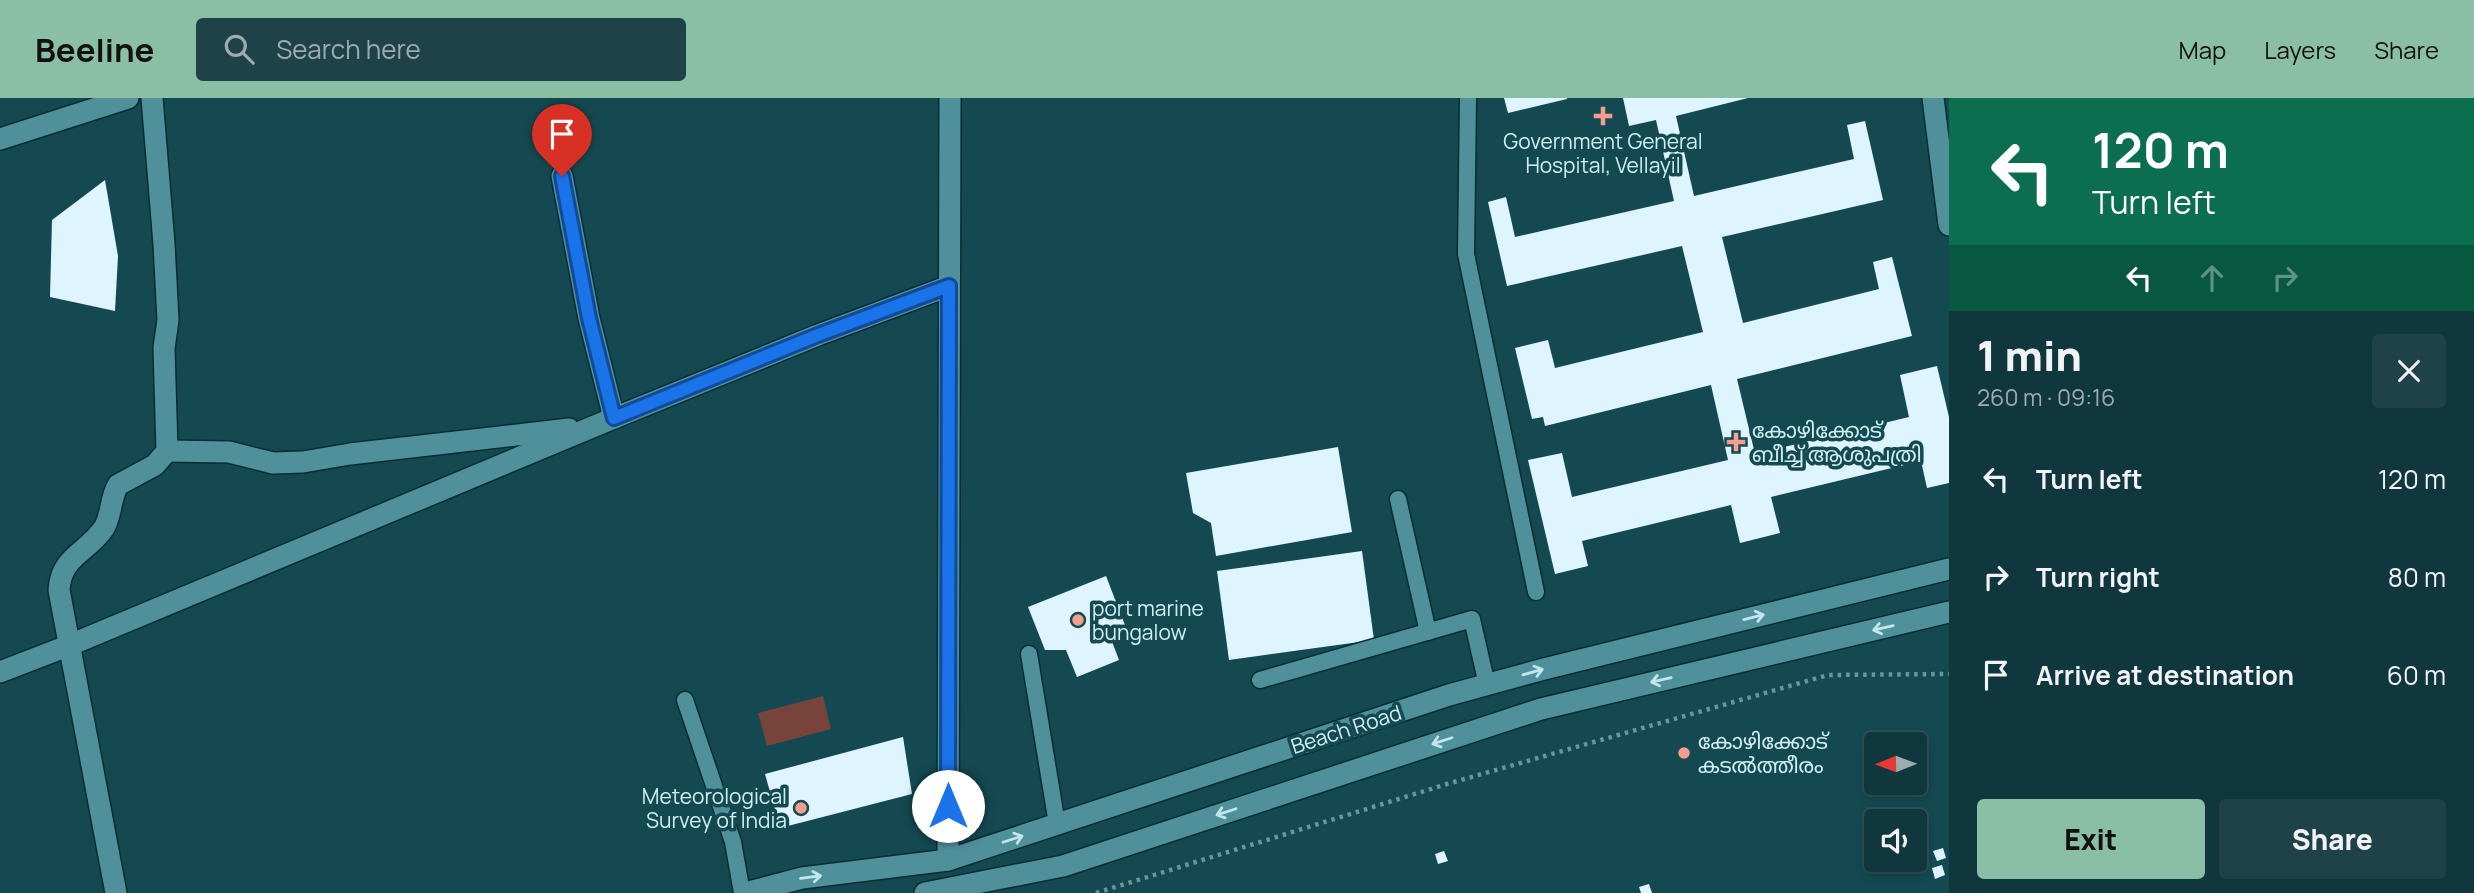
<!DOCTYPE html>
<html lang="en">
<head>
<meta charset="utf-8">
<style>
  :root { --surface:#10373d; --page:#1e4248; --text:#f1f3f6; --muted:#9cacb0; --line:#305157; --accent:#8abfa5 }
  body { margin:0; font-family:Manrope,"Noto Sans Malayalam",sans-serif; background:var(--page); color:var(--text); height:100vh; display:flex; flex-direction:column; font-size:26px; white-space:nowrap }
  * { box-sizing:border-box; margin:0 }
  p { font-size:23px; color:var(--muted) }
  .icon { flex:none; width:38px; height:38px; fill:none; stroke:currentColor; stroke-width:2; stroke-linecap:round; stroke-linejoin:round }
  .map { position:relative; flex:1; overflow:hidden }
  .panel { display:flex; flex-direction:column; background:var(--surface); width:525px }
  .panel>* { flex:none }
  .banner { background:#0b6e4f; color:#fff; overflow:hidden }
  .needle { width:46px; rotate:269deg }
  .tools { position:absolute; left:1864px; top:634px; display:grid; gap:14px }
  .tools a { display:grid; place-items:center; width:63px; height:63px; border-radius:7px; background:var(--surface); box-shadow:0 4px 10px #0003,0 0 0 2px var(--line); font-size:35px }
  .pin { position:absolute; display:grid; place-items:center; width:60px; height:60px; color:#fff; margin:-72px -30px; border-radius:50% 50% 50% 0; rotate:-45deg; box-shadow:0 0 7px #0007 }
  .pin .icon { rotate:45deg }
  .me { position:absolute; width:77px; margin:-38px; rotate:0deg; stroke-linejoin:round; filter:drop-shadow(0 0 5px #0008) }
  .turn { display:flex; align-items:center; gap:24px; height:147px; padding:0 28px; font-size:32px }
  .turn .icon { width:91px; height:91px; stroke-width:2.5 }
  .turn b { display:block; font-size:49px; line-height:60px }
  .lanes { display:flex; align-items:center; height:66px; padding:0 28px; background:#0003; justify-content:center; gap:35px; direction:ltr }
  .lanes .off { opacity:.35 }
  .round { display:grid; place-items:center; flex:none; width:74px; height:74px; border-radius:7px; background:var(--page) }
  .summary { display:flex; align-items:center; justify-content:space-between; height:119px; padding:0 28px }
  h1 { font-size:42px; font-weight:800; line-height:52px }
  .action { display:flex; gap:14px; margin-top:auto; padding:14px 28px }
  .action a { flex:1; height:80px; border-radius:7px; background:var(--accent); color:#111; font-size:28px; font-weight:800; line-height:80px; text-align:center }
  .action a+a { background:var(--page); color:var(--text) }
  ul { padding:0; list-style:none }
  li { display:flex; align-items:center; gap:21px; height:98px; padding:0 28px }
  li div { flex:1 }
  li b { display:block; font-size:26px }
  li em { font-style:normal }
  header { display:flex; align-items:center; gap:42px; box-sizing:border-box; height:98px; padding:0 35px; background:var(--accent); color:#111 }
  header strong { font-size:33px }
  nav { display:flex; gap:38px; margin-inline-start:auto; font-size:24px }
  .search { width:490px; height:63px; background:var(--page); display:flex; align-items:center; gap:18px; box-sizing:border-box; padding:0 24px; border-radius:7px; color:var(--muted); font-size:26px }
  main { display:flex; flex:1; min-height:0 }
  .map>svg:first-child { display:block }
  .green { fill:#77433b }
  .building { fill:#def4ff }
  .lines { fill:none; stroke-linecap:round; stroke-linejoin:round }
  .service-casing { stroke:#082d32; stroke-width:19 }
  .minor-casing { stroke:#082d32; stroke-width:24 }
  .tertiary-casing { stroke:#082d32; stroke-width:24 }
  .secondary-casing { stroke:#082d32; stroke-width:24 }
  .path { stroke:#69959b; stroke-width:4.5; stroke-dasharray:3.5 5; stroke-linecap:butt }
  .service { stroke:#4f909b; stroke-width:16 }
  .minor { stroke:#4f909b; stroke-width:21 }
  .tertiary { stroke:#4f909b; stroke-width:21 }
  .secondary { stroke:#4f909b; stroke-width:21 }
  .oneway { stroke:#c1e6eb }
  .route-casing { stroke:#114b97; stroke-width:18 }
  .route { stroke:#1a73e8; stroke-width:12 }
  .poi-dot { fill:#f59d8f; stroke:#154951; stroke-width:2.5 }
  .labels { text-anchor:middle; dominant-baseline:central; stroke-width:7; stroke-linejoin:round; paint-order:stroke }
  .poi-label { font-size:21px; fill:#ceeff4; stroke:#154951; text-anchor:start }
  .street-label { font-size:21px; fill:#ceeff4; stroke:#154951 }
</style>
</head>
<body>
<header>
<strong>Beeline</strong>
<div class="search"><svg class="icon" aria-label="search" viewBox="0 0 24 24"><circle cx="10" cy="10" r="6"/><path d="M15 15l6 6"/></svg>Search here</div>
<nav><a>Map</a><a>Layers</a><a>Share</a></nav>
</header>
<main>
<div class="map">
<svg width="1949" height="795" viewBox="0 0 1949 795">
  <rect width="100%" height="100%" fill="#154951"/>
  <!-- green -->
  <polygon class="green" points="823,598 831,631 767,648 758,615"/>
  <!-- building -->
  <g class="building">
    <polygon points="1504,0 1567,0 1567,1 1508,15"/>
    <polygon points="1623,0 1748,0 1676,18 1694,98 1854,61 1847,27 1865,23 1883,102 1722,139 1743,225 1879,191 1873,164 1892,159 1912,238 1737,281 1755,356 1909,319 1900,277 1937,268 1949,319 1949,385 1927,390 1921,363 1771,399 1780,435 1740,445 1731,407 1582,443 1588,468 1555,476 1528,362 1562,355 1572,399 1728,362 1711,287 1545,328 1543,319 1532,321 1515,250 1548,242 1555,270 1703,234 1682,148 1507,188 1488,104 1506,99 1515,139 1674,103 1656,22 1629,28"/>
    <polygon points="105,82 118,158 115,213 50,199 52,122"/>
    <polygon points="1338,349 1352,434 1216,458 1211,425 1193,415 1186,375"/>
    <polygon points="1362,453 1374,542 1229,562 1217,473"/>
    <polygon points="1106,478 1128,535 1111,541 1119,562 1077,579 1066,552 1045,552 1028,509"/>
    <polygon points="903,639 912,696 780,730 765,676"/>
    <polygon points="1943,750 1946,760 1937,763 1933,753"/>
    <polygon points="1444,753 1448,763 1438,766 1435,756"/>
    <polygon points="1942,767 1945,777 1935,781 1932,770"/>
    <polygon points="1649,786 1652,795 1641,795 1639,789"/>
  </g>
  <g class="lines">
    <!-- service casing -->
    <g class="service-casing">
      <g id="service">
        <polyline points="1468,0 1466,156 1536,494"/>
        <polyline points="1398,401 1428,534"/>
        <polyline points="1029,556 1057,726"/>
        <polyline points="1260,582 1472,521 1487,587"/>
        <polyline points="685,602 733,744 742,795"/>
      </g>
    </g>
    <!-- minor casing -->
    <g class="minor-casing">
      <g id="minor">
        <polyline points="562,78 589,220 614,320"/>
        <polyline points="167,353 229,354 273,365 303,364 350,356 569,331"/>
        <polyline points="0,574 70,547 614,320 818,237 949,188"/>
        <path d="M 116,795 L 59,492 C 61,458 87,455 104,430 C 112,417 110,400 118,387 L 155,367 L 167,353 L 164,250 L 168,222 L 164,146 L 152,0"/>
      </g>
    </g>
    <!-- tertiary casing -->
    <g class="tertiary-casing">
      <g id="tertiary">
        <polyline points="1933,0 1949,127"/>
        <polyline points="0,41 128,0"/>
        <polyline points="948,762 950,0"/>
      </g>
    </g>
    <!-- secondary casing -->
    <g class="secondary-casing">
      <g id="secondary">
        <polyline points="745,795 802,780 948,762 1449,597 1544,571 1949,471"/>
        <polyline points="925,795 1063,768 1541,611 1949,514"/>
      </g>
    </g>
    <!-- path -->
    <polyline class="path" points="1096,795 1447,686 1828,577 1949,576"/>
    <!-- service -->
    <use href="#service" class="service"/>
    <!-- minor -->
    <use href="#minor" class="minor"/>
    <!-- tertiary -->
    <use href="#tertiary" class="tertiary"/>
    <!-- secondary -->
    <use href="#secondary" class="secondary"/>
  </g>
  <!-- one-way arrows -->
  <defs><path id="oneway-shaft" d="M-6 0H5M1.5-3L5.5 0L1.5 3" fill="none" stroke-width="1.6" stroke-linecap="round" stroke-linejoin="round" transform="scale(1.75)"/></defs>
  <g class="oneway">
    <use href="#oneway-shaft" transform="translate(1754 519) rotate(-14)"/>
    <use href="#oneway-shaft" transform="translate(1883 530) rotate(167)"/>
    <use href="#oneway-shaft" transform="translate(1533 574) rotate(-16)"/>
    <use href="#oneway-shaft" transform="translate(1661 582) rotate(167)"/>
    <use href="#oneway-shaft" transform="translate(1442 643) rotate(162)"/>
    <use href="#oneway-shaft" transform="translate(1226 714) rotate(162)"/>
    <use href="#oneway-shaft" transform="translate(1013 741) rotate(-18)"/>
    <use href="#oneway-shaft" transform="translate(811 779) rotate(-8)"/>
  </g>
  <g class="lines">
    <!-- route casing -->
    <g class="route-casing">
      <polyline id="route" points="562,78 589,220 614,320 818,237 949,188 948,708"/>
    </g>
    <!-- route -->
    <use href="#route" class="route"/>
  </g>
  <!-- markers -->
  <g class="poi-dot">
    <path d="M1599.5 7.5h7v7h7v7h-7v7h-7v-7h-7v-7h7z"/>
    <path d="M1732.5 333.5h7v7h7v7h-7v7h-7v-7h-7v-7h7z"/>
    <circle cx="1078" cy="522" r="7"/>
    <circle cx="1684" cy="655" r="7"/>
    <circle cx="801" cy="710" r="7"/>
  </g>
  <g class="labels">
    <!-- poi labels -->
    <g class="poi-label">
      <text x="1603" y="43" text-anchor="middle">Government General<tspan x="1603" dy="24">Hospital, Vellayil</tspan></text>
      <text x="1752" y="332">കോഴിക്കോട്<tspan x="1752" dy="24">ബീച്ച് ആശുപത്രി</tspan></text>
      <text x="1092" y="510">port marine<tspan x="1092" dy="24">bungalow</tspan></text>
      <text x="1698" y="643">കോഴിക്കോട്<tspan x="1698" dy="24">കടൽത്തീരം</tspan></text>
      <text x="787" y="698" text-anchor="end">Meteorological<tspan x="787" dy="24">Survey of India</tspan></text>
    </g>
    <!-- street labels -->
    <g class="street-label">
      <text transform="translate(1346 631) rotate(-18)">Beach Road</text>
    </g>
  </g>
</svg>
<div class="tools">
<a><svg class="needle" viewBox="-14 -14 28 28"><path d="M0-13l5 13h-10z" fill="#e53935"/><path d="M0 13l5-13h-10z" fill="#9cacb0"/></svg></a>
<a><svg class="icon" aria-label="sound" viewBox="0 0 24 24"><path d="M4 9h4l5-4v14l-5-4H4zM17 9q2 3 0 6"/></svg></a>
</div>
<div class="pin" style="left:562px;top:78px;background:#d93025"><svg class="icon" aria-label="arrive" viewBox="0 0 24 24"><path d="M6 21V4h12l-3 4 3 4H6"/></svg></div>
<svg class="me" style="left:948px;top:708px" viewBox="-20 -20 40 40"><circle r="19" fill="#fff"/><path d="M0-13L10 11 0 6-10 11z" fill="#1a73e8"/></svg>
</div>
<section class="panel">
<div class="banner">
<div class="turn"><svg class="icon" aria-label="left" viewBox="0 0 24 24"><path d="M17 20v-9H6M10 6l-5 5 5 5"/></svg><div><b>120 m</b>Turn left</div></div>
<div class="lanes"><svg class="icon" aria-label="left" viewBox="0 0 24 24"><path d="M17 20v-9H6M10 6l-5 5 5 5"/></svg><svg class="icon off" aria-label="ahead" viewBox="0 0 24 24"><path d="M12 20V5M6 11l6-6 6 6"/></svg><svg class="icon off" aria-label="right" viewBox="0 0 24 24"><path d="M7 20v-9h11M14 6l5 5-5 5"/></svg></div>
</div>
<div class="summary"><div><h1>1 min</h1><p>260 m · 09:16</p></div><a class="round"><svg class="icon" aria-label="close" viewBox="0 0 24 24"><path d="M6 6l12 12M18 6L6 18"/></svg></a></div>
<ul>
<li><svg class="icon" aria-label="left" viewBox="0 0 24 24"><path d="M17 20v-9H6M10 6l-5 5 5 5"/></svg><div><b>Turn left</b></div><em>120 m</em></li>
<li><svg class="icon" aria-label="right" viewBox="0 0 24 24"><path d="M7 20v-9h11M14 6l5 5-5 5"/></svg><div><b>Turn right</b></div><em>80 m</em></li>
<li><svg class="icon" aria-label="arrive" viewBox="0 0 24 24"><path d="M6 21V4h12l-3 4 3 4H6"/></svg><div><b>Arrive at destination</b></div><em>60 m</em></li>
</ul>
<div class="action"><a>Exit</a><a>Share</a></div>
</section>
</main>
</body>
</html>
